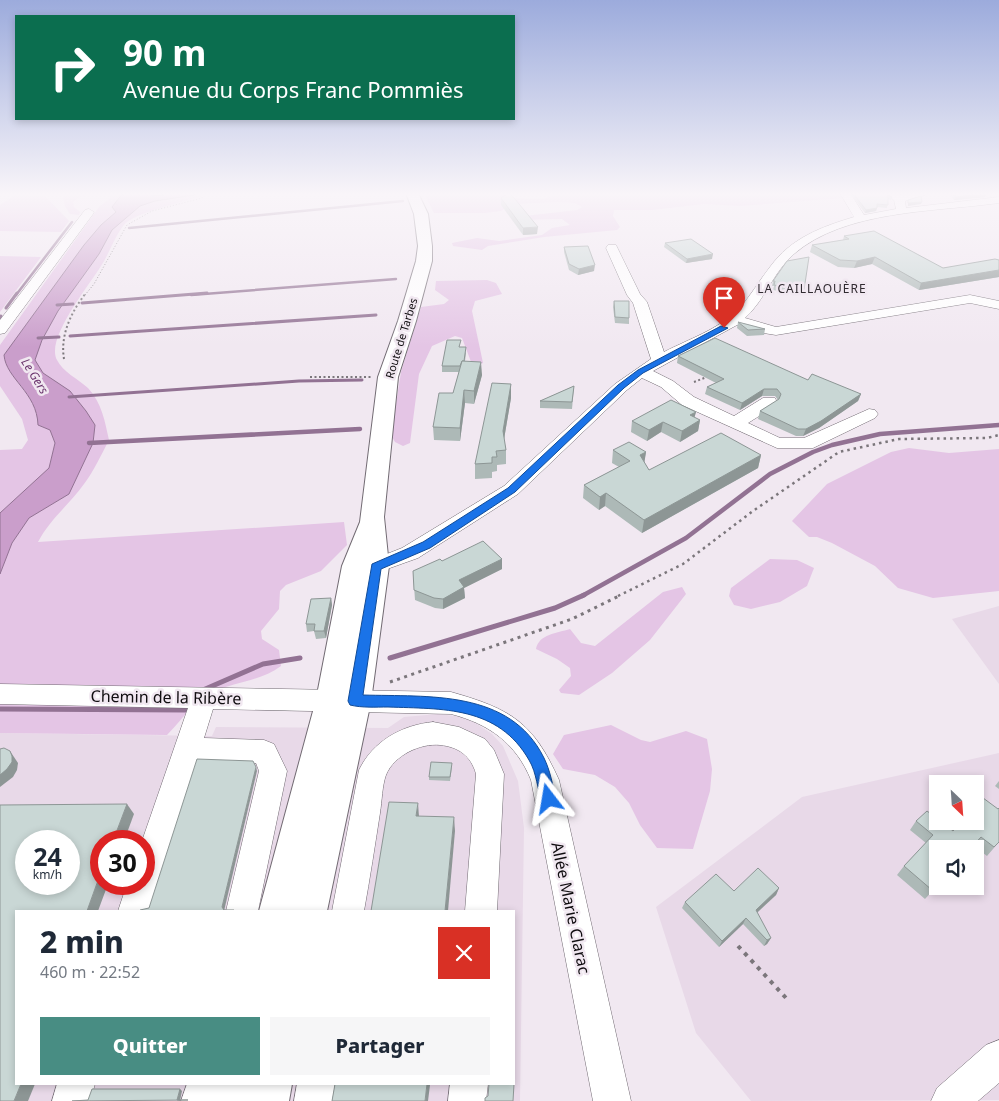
<!DOCTYPE html>
<html lang="fr">
<head>
<meta charset="utf-8">
<style>
  :root { --surface:#fff; --page:#f6f6f7; --text:#1f2937; --muted:#747a83; --accent:#488d83 }
  body { margin:0; font-family:"Noto Sans",sans-serif; background:var(--page); color:var(--text); height:100vh; display:flex; flex-direction:column; font-size:19px; white-space:nowrap }
  * { box-sizing:border-box; margin:0 }
  p { font-size:16px; color:var(--muted) }
  .icon { flex:none; width:28px; height:28px; fill:none; stroke:currentColor; stroke-width:2; stroke-linecap:round; stroke-linejoin:round }
  .map { position:relative; flex:1; overflow:hidden }
  .drawer { position:absolute; left:15px; top:910px; width:500px; height:175px; display:flex; flex-direction:column; background:var(--surface); border-radius:0px; box-shadow:0 2px 8px #0003 }
  .drawer>* { flex:none }
  .guide { position:absolute; left:15px; top:15px; width:500px; height:105px; border-radius:0px; box-shadow:0 2px 8px #0003; background:#0b6e4f; color:#fff; overflow:hidden }
  .needle { width:32px; rotate:155deg }
  .buttons { position:absolute; left:929px; top:775px; display:grid; gap:10px }
  .buttons a { display:grid; place-items:center; width:55px; height:55px; border-radius:0px; background:var(--surface); box-shadow:0 2px 8px #0003; font-size:25px }
  .speed { position:absolute; left:15px; top:830px; display:flex; gap:10px; font-size:25px; font-weight:700; text-align:center }
  .speed>* { display:grid; place-content:center; width:65px; height:65px; border-radius:50%; background:var(--surface); box-shadow:0 2px 8px #0003; line-height:1 }
  .speed small { font-size:12px; font-weight:400 }
  .speed .limit { border:8px solid #d22; background:#fff; color:#111 }
  .pin { position:absolute; display:grid; place-items:center; width:42px; height:42px; color:#fff; margin:-51px -21px; border-radius:50% 50% 50% 0; rotate:-45deg; box-shadow:0 0 5px #0007 }
  .pin .icon { rotate:45deg }
  .me { position:absolute; width:55px; margin:-28px; rotate:346deg; stroke-linejoin:round; filter:drop-shadow(0 0 4px #0008) }
  .turn { display:flex; align-items:center; gap:18px; height:105px; padding:0 25px; font-size:22px }
  .turn .icon { width:65px; height:65px; stroke-width:2.5 }
  .turn b { display:block; font-size:35px; line-height:42px }
  .round { display:grid; place-items:center; flex:none; width:52px; height:52px; border-radius:0px; background:var(--page) }
  .overview { display:flex; align-items:center; justify-content:space-between; height:85px; padding:0 25px }
  h1 { font-size:30px; font-weight:800; line-height:38px }
  .button { display:flex; gap:10px; margin-top:auto; padding:10px 25px }
  .button a { flex:1; height:58px; border-radius:0px; background:var(--accent); color:#fff; font-size:20px; font-weight:800; line-height:58px; text-align:center }
  .button a+a { background:var(--page); color:var(--text) }
  .map>svg:first-child { display:block }
  .built { fill:#e8d9e8; fill-rule:evenodd }
  .green { fill:#e4c5e5 }
  .water { fill:#ca9ecb; stroke:#927293 }
  .lines { fill:none; stroke-linecap:round; stroke-linejoin:round }
  .stream-far3 { stroke:#927293; stroke-width:2.5 }
  .stream-far2 { stroke:#927293; stroke-width:3 }
  .stream-far1 { stroke:#927293; stroke-width:4.5 }
  .stream { stroke:#927293; stroke-width:5 }
  .minor-casing { stroke:#726b73; stroke-width:1 }
  .major-casing { stroke:#726b73; stroke-width:2 }
  .path-far4 { stroke:#7b767b; stroke-width:1; stroke-dasharray:1 2; stroke-linecap:butt }
  .path-far3 { stroke:#7b767b; stroke-width:2; stroke-dasharray:2 2.5; stroke-linecap:butt }
  .path-far2 { stroke:#7b767b; stroke-width:2.5; stroke-dasharray:2.5 4; stroke-linecap:butt }
  .path-far1 { stroke:#7b767b; stroke-width:3; stroke-dasharray:3 4.5; stroke-linecap:butt }
  .path { stroke:#7b767b; stroke-width:4; stroke-dasharray:4 5.5; stroke-linecap:butt }
  .minor { fill:#fff; fill-rule:evenodd }
  .major { fill:#fff; fill-rule:evenodd }
  .wall { fill:#adb9b7 }
  .shaded-wall { fill:#8d9695 }
  .building { fill:#c9d7d5; stroke:#8d9695; fill-rule:evenodd }
  .route { fill:#1a73e8; stroke:#114b97 }
  .labels { text-anchor:middle; dominant-baseline:central; stroke-width:5; stroke-linejoin:round; paint-order:stroke }
  .far-street-label { font-size:11px; fill:#100d10; stroke:#f1e8f1 }
  .far-neighbourhood-label { font-size:12px; letter-spacing:1px; fill:#312b31; stroke:#f1e8f1 }
  .far-water-label { font-size:12px; font-style:italic; fill:#69336c; stroke:#f1e8f1 }
  .near-street-label { font-size:16px; fill:#100d10; stroke:#f1e8f1 }
</style>
</head>
<body>
<div class="map">
<svg width="999" height="1101" viewBox="0 0 999 1101">
  <rect width="100%" height="100%" fill="#f1e8f1"/>
  <!-- built -->
  <g class="built">
    <polygon points="999,606 999,684 952,619"/>
    <path d="M 438,714 L 463,717 L 477,724 L 492,734 L 503,746 L 518,781 L 524,828 L 520,1101 L 0,1101 L 0,733 L 212,736 L 216,727 L 388,728 L 404,717 ZM 26,841 L 69,841 L 69,884 L 26,884 ZM 101,841 L 144,841 L 144,884 L 101,884 ZM 16,911 L 514,911 L 514,1084 L 16,1084 Z"/>
    <path d="M 999,753 L 999,1100 L 751,1101 L 696,1033 L 656,907 L 802,797 ZM 938,784 L 975,784 L 975,821 L 938,821 ZM 938,849 L 975,849 L 975,886 L 938,886 Z"/>
  </g>
  <!-- green -->
  <g class="green">
    <polygon points="66,193 93,193 78,198 73,202 74,207 80,212 79,215 70,214 65,206 63,198"/>
    <path d="M 111,193 L 123,193 L 112,207 L 116,212 L 101,225 L 84,245 L 4,355 C 6,379 37,393 38,425 L 50,430 L 55,443 L 49,468 L 0,513 L 0,450 L 22,449 L 28,440 L 22,419 L 0,386 L 0,345 L 99,207 L 110,198 Z"/>
    <path d="M 195,193 L 206,193 L 204,195 C 186,202 133,212 123,226 C 114,238 109,254 101,266 C 90,284 45,339 57,360 C 63,372 78,379 88,388 C 102,403 105,422 109,440 C 101,455 94,471 84,484 C 69,505 50,519 38,542 L 344,522 L 347,545 L 321,571 L 286,585 L 280,591 L 279,609 L 261,631 L 262,639 L 279,650 L 281,666 C 261,681 235,682 212,692 C 195,700 180,722 167,735 L 0,733 L 0,574 L 12,543 L 29,518 L 69,494 L 93,443 L 95,425 L 86,411 L 70,391 L 43,373 L 35,360 L 42,340 L 58,311 L 99,254 L 112,230 L 140,206 L 155,201 L 194,195 Z"/>
    <polygon points="424,193 510,193 511,198 543,199 564,193 768,193 775,195 841,194 843,198 740,206 704,204 652,210 614,210 613,216 620,227 617,230 544,237 488,246 482,250 453,246 452,243 477,238 499,241 542,235 552,228 570,225 562,219 516,220 516,217 577,210 582,207 575,203 558,202 512,204 501,211 484,213 434,213"/>
    <polygon points="16,194 45,196 69,221 61,232 0,231 0,205"/>
    <polygon points="0,256 41,257 0,312"/>
    <polygon points="487,280 496,283 502,294 475,301 472,311 483,363 473,367 462,338 455,336 432,346 419,374 410,443 403,446 395,442 391,435 401,372 421,307 444,304 449,300 435,290 436,281"/>
    <polygon points="909,448 949,453 999,449 999,591 933,598 898,588 875,566 832,543 817,537 809,537 792,521 827,484 891,452"/>
    <polygon points="770,559 797,560 814,568 807,586 780,602 751,609 734,605 729,596 731,588"/>
    <path d="M 682,587 L 686,594 L 650,640 L 612,673 L 579,695 L 561,693 L 559,690 L 571,676 L 570,668 L 557,659 L 536,649 C 539,634 557,633 570,629 L 581,643 L 595,646 L 663,592 Z"/>
    <polygon points="611,725 641,740 650,742 686,731 707,739 712,769 710,791 693,849 657,848 640,825 629,803 615,787 595,775 563,769 553,754 564,735"/>
  </g>
  <!-- water -->
  <path class="water" d="M 123,193 L 152,193 L 152,196 L 163,195 L 164,193 L 195,193 L 194,195 L 155,201 L 140,206 L 112,230 L 99,254 L 58,311 L 42,340 L 35,360 L 43,373 L 70,391 L 86,411 L 95,425 L 93,443 L 69,494 L 29,518 L 12,543 L 0,574 L 0,513 L 49,468 L 55,443 L 50,430 L 38,425 C 37,392 6,379 4,355 L 84,245 L 101,225 L 116,212 L 112,207 Z"/>
  <g class="lines">
    <!-- stream-far3 -->
    <g class="stream-far3">
      <polyline points="129,228 403,201"/>
      <polyline points="16,295 72,222"/>
      <polyline points="191,295 396,279"/>
    </g>
    <!-- stream-far2 -->
    <g class="stream-far2">
      <polyline points="82,303 207,293"/>
      <polyline points="57,305 73,304"/>
      <polyline points="6,308 17,293"/>
      <polyline points="0,318 1,316"/>
      <polyline points="70,336 376,315"/>
      <polyline points="38,338 59,337"/>
      <polyline points="69,397 299,381 362,380"/>
      <polyline points="986,426 999,425"/>
    </g>
    <!-- stream-far1 -->
    <g class="stream-far1">
      <polyline points="89,443 360,429"/>
      <polyline points="582,596 686,538 770,474 813,452 832,445 880,434 999,425"/>
    </g>
    <!-- stream -->
    <g class="stream">
      <polyline points="390,658 555,608 584,595"/>
      <polyline points="203,690 263,664 300,658"/>
      <polyline points="0,709 187,710"/>
    </g>
    <!-- minor casing -->
    <g class="minor-casing">
      <g id="minor">
        <path d="M 840,193 L 850,193 L 864,215 L 896,209 L 894,200 L 885,193 L 897,193 L 901,195 L 910,193 L 926,193 L 925,195 L 905,201 L 906,208 L 999,197 L 999,203 C 934,212 845,210 794,254 C 773,272 765,300 745,318 L 776,327 L 970,295 L 999,301 L 999,309 L 970,303 L 776,335 L 757,332 L 737,325 L 653,371 L 673,381 L 694,397 L 734,416 L 763,398 L 775,398 L 777,402 L 775,406 L 748,423 L 780,438 L 804,438 L 869,409 L 875,410 L 878,414 L 875,418 L 813,448 L 777,448 L 682,405 L 661,387 L 642,378 L 627,390 L 518,494 L 418,558 L 376,573 L 352,571 L 349,566 L 352,561 L 374,559 L 402,548 L 504,486 L 615,384 L 651,359 L 633,303 L 627,295 L 606,248 L 608,245 L 616,245 L 640,294 L 647,302 L 664,352 C 689,339 717,330 738,310 C 750,297 759,281 770,267 C 791,238 821,227 854,217 Z"/>
        <polygon points="89,209 94,212 93,214 5,333 0,334 0,320 85,210"/>
        <path d="M 0,684 L 451,692 C 511,709 533,722 559,780 L 631,1101 L 593,1101 L 531,780 C 516,743 489,724 451,714 L 213,709 L 204,738 L 264,740 L 274,744 L 287,771 L 258,911 L 226,911 L 259,771 L 256,763 L 197,761 L 150,911 L 118,911 L 127,884 L 144,884 L 144,841 L 142,841 L 188,708 L 0,704 Z"/>
        <path d="M 433,722 L 459,727 L 485,739 L 494,750 L 504,774 L 497,911 L 465,911 L 476,774 C 471,756 459,747 440,745 C 421,743 394,755 386,775 C 382,786 382,801 380,813 C 375,845 370,878 364,911 L 332,911 L 359,770 C 373,741 402,725 433,722 Z"/>
        <polygon points="999,1040 999,1083 978,1101 931,1101 937,1088 986,1045"/>
        <polygon points="57,1084 95,1084 90,1101 52,1101"/>
        <polygon points="187,1084 225,1084 219,1101 181,1101"/>
        <polygon points="297,1084 335,1084 332,1101 294,1101"/>
        <polygon points="450,1084 488,1084 486,1101 448,1101"/>
      </g>
    </g>
    <!-- major casing -->
    <g class="major-casing">
      <g id="major">
        <polygon points="406,193 418,193 428,214 432,246 432,261 416,321 398,377 384,517 389,566 371,701 327,911 259,911 316,700 342,566 360,522 378,377 398,321 416,261 418,246 414,214"/>
        <polygon points="213,1084 292,1084 289,1101 209,1101"/>
      </g>
    </g>
    <!-- path-far4 -->
    <polyline class="path-far4" points="85,295 94,284 127,225 152,211 202,198 208,193"/>
    <!-- path-far3 -->
    <g class="path-far3">
      <path d="M 64,359 C 60,335 71,312 86,293"/>
      <polyline points="310,377 372,377"/>
      <polyline points="694,382 707,377"/>
    </g>
    <!-- path-far2 -->
    <polyline class="path-far2" points="618,596 683,564 753,511 839,452 899,439 987,438 999,435"/>
    <!-- path-far1 -->
    <polyline class="path-far1" points="390,682 572,619 621,595"/>
    <!-- path -->
    <polyline class="path" points="738,946 787,999"/>
    <!-- minor -->
    <use href="#minor" class="minor"/>
    <!-- major -->
    <use href="#major" class="major"/>
  </g>
  <!-- wall -->
  <g class="wall">
    <polygon points="850,193 886,193 892,197 891,200 888,199 887,208 877,207 876,211 865,213"/>
    <polygon points="949,193 987,193 985,197 954,200"/>
    <polygon points="501,198 537,234 523,235 501,205"/>
    <polygon points="844,236 943,268 999,260 999,277 919,290 872,264 854,268 838,267 810,252 812,245 843,240"/>
    <polygon points="665,243 712,259 686,263 664,247"/>
    <polygon points="564,247 594,271 578,275 569,270 564,252"/>
    <polygon points="773,281 804,290 802,295 773,290 774,286 772,286"/>
    <polygon points="614,301 629,318 629,324 615,323 613,307"/>
    <polygon points="738,322 765,329 764,335 747,336 737,328"/>
    <polygon points="461,347 466,353 465,361 482,375 474,404 465,403 460,441 434,440 433,427 453,393 459,372 442,372 442,366"/>
    <polygon points="678,356 808,380 861,394 858,401 819,428 803,436 796,436 758,419 760,411 778,400 775,396 762,396 740,410 705,394 707,387 716,383 677,363"/>
    <polygon points="511,384 511,398 504,439 506,450 506,464 497,465 497,471 492,472 492,478 475,479 475,464"/>
    <polygon points="574,386 572,409 540,408 540,401"/>
    <polygon points="696,412 694,418 700,420 698,431 680,442 661,432 647,441 631,432 632,421"/>
    <polygon points="613,450 646,452 644,462 649,470 761,455 758,468 642,533 605,506 599,510 583,498 584,485 619,467 612,463"/>
    <polygon points="502,559 502,569 464,588 465,598 443,609 435,608 415,600 413,571 442,561"/>
    <polygon points="331,598 332,605 326,638 316,639 314,631 307,632 306,624"/>
    <polygon points="452,767 450,781 429,780 429,777"/>
    <polygon points="999,781 999,789 995,786"/>
    <polygon points="916,821 953,831 999,842 987,856 974,846 971,849 938,849 938,885 925,899 897,875 904,866 926,843 910,830"/>
    <polygon points="779,888 776,895 757,913 771,938 767,944 764,946 743,924 719,947 682,908 685,902 734,891"/>
  </g>
  <!-- shaded-wall -->
  <g class="shaded-wall">
    <polygon points="987,193 985,197 954,200 956,197"/>
    <polygon points="922,202 921,204 908,206 908,203"/>
    <polygon points="877,208 876,211 865,213 866,210"/>
    <polygon points="538,227 537,234 523,235 523,228"/>
    <polygon points="713,254 712,259 686,263 687,259"/>
    <polygon points="875,257 872,264 854,268 857,261"/>
    <polygon points="595,265 594,271 578,275 579,269"/>
    <polygon points="999,270 999,277 919,290 921,283"/>
    <polygon points="481,362 482,375 474,404 474,391"/>
    <polygon points="511,384 511,398 503,445 503,431"/>
    <polygon points="764,389 762,396 740,410 742,403"/>
    <polygon points="464,390 465,403 460,441 460,428"/>
    <polygon points="861,394 858,401 819,428 803,436 806,429"/>
    <polygon points="696,412 693,422 690,415"/>
    <polygon points="700,420 698,431 680,442 682,431"/>
    <polygon points="663,422 661,432 647,441 649,430"/>
    <polygon points="646,452 644,465 640,455"/>
    <polygon points="761,455 758,468 642,533 644,520"/>
    <polygon points="606,493 605,506 599,510 600,497"/>
    <polygon points="502,559 502,569 464,588 465,598 443,609 443,599 459,580"/>
    <polygon points="331,598 332,605 326,638 324,631"/>
    <polygon points="10,751 18,763 17,770 13,777 0,787 0,775"/>
    <polygon points="256,767 257,771 224,911 222,907"/>
    <polygon points="418,803 419,817 416,816"/>
    <polygon points="127,804 134,814 124,841 113,841"/>
    <polygon points="454,817 455,831 448,911 445,911"/>
    <polygon points="101,872 101,884 108,884 98,911 87,911"/>
    <polygon points="779,888 776,895 752,917 756,910"/>
    <polygon points="746,918 743,924 719,947 722,941"/>
    <polygon points="771,938 767,944 764,946 767,940"/>
    <polygon points="21,1084 35,1084 28,1101 14,1101"/>
    <polygon points="427,1084 429,1084 430,1085 428,1101 425,1101"/>
    <polygon points="180,1089 182,1091 180,1101 177,1100"/>
  </g>
  <!-- building -->
  <g class="building">
    <polygon points="508,193 510,193 538,227 523,228 501,198"/>
    <polygon points="853,193 886,193 892,197 888,195 888,205 877,204 877,208 866,210"/>
    <polygon points="953,193 987,193 956,197"/>
    <polygon points="921,196 922,202 908,203 908,200"/>
    <polygon points="874,231 943,268 995,259 999,260 999,270 921,283 875,257 857,261 840,260 812,245 849,239 844,236"/>
    <polygon points="691,239 713,254 687,259 665,243"/>
    <polygon points="588,246 595,265 579,269 569,264 564,247"/>
    <polygon points="809,257 804,290 774,285 775,281 773,281 787,261"/>
    <polygon points="614,301 629,301 629,318 615,317"/>
    <polygon points="738,322 765,329 748,330"/>
    <polygon points="715,338 808,380 812,374 861,394 821,421 806,429 798,429 760,411 779,399 781,394 777,389 764,389 742,403 707,387 724,379 678,356"/>
    <polygon points="447,340 461,340 459,347 466,347 464,361 462,361 460,366 442,366"/>
    <polygon points="462,361 481,362 474,391 464,390 460,428 433,427 439,393 453,393"/>
    <polygon points="492,383 511,384 503,431 506,450 496,451 497,457 492,457 492,463 475,464"/>
    <polygon points="574,386 572,402 540,401"/>
    <polygon points="671,400 696,412 690,415 700,420 682,431 663,422 649,430 632,421"/>
    <polygon points="721,433 761,455 644,520 606,493 600,497 584,485 630,461 613,450 629,442 646,452 640,455 649,470"/>
    <polygon points="483,541 502,559 459,580 464,587 443,599 434,598 414,590 413,571 440,559 442,561"/>
    <polygon points="331,598 324,631 314,631 315,624 306,624 311,599"/>
    <polygon points="4,748 10,751 12,756 12,762 7,769 0,775 0,749"/>
    <polygon points="197,759 253,761 256,767 222,907 224,910 234,910 234,911 140,911 140,910 149,908"/>
    <polygon points="431,762 452,763 450,777 429,777"/>
    <polygon points="975,792 998,809 999,808 999,842 994,847 981,837 970,849 938,849 938,884 932,890 904,866 933,835 916,821 927,811 938,819 938,821 941,821 953,831 963,821 975,821"/>
    <polygon points="389,802 418,803 416,816 454,817 445,911 371,911"/>
    <path d="M 127,804 L 113,841 L 101,841 L 101,872 L 87,911 L 16,911 L 16,1084 L 21,1084 L 14,1101 L 0,1101 L 0,805 ZM 26,841 L 69,841 L 69,884 L 26,884 Z"/>
    <polygon points="758,868 779,888 756,910 771,938 767,940 746,918 722,941 685,902 716,874 734,891"/>
    <polygon points="335,1084 427,1084 425,1101 332,1101"/>
    <polygon points="489,1084 514,1084 513,1101 485,1101 485,1098 488,1096"/>
    <polygon points="92,1089 180,1089 177,1100 188,1100 72,1101 88,1100"/>
  </g>
  <!-- sky -->
  <linearGradient id="sky" x2="0" y2="1"><stop stop-color="#9cabdc"/><stop offset="0.56" stop-color="#f9f5f9"/><stop offset="1" stop-color="#f9f5f9" stop-opacity="0"/></linearGradient>
  <rect width="999" height="347" fill="url(#sky)"/>
  <!-- route -->
  <path class="route" d="M 721,326 L 728,328 L 643,373 L 624,388 L 515,492 L 430,548 L 381,569 L 363,695 C 428,697 510,689 544,758 C 550,770 553,786 556,799 L 554,804 L 549,806 L 543,804 C 537,790 537,773 529,760 C 498,706 443,709 388,707 C 376,707 362,708 350,705 L 348,701 L 372,564 L 423,542 L 508,488 L 618,385 L 638,370 Z"/>
  <g class="labels">
    <!-- far-street labels -->
    <g class="far-street-label">
      <text transform="translate(401 338) rotate(-73)">Route de Tarbes</text>
    </g>
    <!-- far-neighbourhood labels -->
    <g class="far-neighbourhood-label">
      <text x="812" y="288">LA CAILLAOUÈRE</text>
    </g>
    <!-- far-water labels -->
    <g class="far-water-label">
      <text transform="translate(35 376) rotate(58)">Le Gers</text>
    </g>
    <!-- near-street labels -->
    <g class="near-street-label">
      <text transform="translate(166 697) rotate(1)">Chemin de la Ribère</text>
      <text transform="translate(571 908) rotate(78)">Allée Marie Clarac</text>
    </g>
  </g>
</svg>
<div class="buttons">
<a><svg class="needle" viewBox="-14 -14 28 28"><path d="M0-13l5 13h-10z" fill="#e53935"/><path d="M0 13l5-13h-10z" fill="#747a83"/></svg></a>
<a><svg class="icon" aria-label="sound" viewBox="0 0 24 24"><path d="M4 9h4l5-4v14l-5-4H4zM17 9q2 3 0 6"/></svg></a>
</div>
<div class="speed"><div>24<small>km/h</small></div><div class="limit">30</div></div>
<div class="pin" style="left:724px;top:328px;background:#d93025"><svg class="icon" aria-label="arrive" viewBox="0 0 24 24"><path d="M6 21V4h12l-3 4 3 4H6"/></svg></div>
<svg class="me" style="left:549px;top:799px" viewBox="-20 -20 40 40"><path d="M0-17L14 15 0 8-14 15z" fill="#1a73e8" stroke="#fff" stroke-width="4"/></svg>
<div class="guide">
<div class="turn"><svg class="icon" aria-label="right" viewBox="0 0 24 24"><path d="M7 20v-9h11M14 6l5 5-5 5"/></svg><div><b>90 m</b>Avenue du Corps Franc Pommiès</div></div>
</div>
<section class="drawer">
<div class="overview"><div><h1>2 min</h1><p>460 m · 22:52</p></div><a class="round" style="background:#d93025;color:#fff"><svg class="icon" aria-label="close" viewBox="0 0 24 24"><path d="M6 6l12 12M18 6L6 18"/></svg></a></div>
<div class="button"><a>Quitter</a><a>Partager</a></div>
</section>
</div>
</body>
</html>
